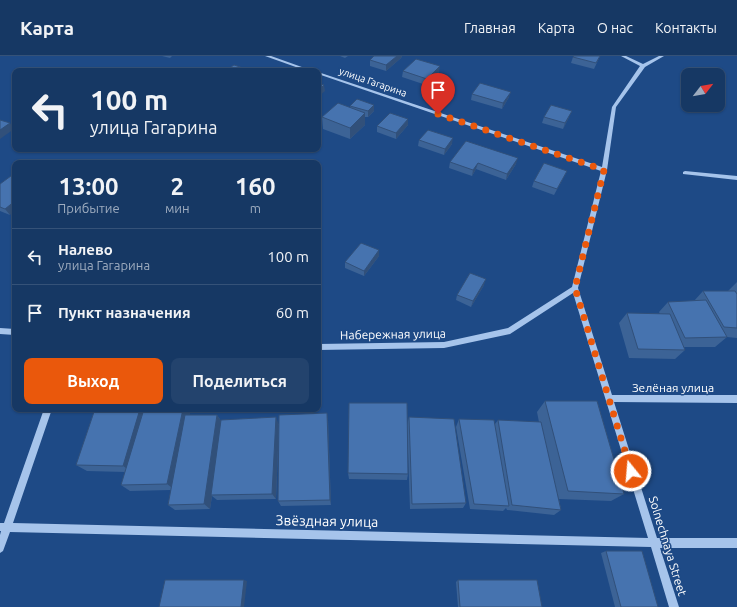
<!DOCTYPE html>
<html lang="ru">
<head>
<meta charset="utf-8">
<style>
  :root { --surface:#163864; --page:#23436d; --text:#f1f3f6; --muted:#9eacbf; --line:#355278; --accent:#ea580c }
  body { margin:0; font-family:Ubuntu,sans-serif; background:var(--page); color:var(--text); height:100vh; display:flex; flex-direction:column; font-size:15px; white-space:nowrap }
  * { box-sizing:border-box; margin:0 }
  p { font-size:13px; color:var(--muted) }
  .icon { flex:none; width:22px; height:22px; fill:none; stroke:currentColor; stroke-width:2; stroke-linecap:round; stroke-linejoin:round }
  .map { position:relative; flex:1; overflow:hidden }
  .details { position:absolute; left:12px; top:104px; width:309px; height:252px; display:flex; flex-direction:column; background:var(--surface); border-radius:8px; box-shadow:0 1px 3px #0004,0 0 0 1px var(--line) }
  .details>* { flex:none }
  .hud { position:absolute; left:12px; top:12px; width:309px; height:84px; border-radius:8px; box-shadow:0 1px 3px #0004,0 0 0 1px var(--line); background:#163864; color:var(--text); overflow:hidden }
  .needle { width:26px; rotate:59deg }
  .fabs { position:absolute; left:681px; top:12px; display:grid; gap:8px }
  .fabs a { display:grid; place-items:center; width:44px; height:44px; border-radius:8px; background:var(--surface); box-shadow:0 1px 3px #0004,0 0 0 1px var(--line); font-size:20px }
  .pin { position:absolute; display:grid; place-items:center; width:34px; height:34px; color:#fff; margin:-41px -17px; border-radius:50% 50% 50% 0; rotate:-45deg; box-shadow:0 0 4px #0007 }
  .pin .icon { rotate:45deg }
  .me { position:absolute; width:44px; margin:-22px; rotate:343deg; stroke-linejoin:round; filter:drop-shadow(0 0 3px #0008) }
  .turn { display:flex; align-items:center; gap:14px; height:84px; padding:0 12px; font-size:18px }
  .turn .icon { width:52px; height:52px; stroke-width:2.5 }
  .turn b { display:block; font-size:28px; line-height:34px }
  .eta { display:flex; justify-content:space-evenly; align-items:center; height:68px; text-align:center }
  .eta b { font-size:24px; font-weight:600; line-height:28px }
  .cta { display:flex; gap:8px; margin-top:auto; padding:8px 12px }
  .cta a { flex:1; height:46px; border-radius:8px; background:var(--accent); color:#fff; font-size:16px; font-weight:600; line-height:46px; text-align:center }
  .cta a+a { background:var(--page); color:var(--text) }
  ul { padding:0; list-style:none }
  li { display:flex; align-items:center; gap:12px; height:56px; padding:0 12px; border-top:1px solid var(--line) }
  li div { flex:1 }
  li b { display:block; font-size:15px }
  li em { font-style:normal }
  header { display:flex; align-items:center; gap:24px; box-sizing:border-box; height:56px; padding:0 20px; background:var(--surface); border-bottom:1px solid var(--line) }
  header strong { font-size:19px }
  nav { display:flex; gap:22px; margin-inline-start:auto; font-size:14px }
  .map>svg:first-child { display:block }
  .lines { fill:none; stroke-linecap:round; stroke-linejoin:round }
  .minor { fill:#a6c4eb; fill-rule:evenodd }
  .wall { fill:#3c6396 }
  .shaded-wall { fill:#31507a }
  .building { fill:#4673af; stroke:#31507a }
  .route { stroke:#ea580c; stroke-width:7; stroke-dasharray:0 12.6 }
  .labels { text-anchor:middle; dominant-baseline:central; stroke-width:3; stroke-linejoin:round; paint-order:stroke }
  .far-street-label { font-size:10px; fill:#fff; stroke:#1e4a86 }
  .street-label { font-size:12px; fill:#fff; stroke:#1e4a86 }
  .near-street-label { font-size:14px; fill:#fff; stroke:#1e4a86 }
</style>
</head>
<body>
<header>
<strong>Карта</strong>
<nav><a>Главная</a><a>Карта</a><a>О нас</a><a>Контакты</a></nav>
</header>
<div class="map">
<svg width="737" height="551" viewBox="0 0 737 551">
  <rect width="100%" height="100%" fill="#1e4a86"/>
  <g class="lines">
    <!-- minor -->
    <g class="minor">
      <polygon points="265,0 271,0 313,15 307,15"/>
      <polygon points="621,0 626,0 643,8 659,0 664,0 645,11 616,51 607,114 578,232 612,339 737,339 737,347 614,346 657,482 737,482 737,492 660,492 679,551 669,551 651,491 10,476 3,495 0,497 0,479 1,475 0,475 0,467 4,467 44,353 52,353 13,467 648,482 573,237 510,278 444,292 318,294 318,288 444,286 508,272 572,231 601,115 318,18 318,16 602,111 612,51 640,10"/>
      <polygon points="685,115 737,120 737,124 683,118 683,116"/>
      <polygon points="0,272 15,273 15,279 0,278"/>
    </g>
  </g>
  <!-- wall -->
  <g class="wall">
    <polygon points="162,0 172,0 170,2"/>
    <polygon points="340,0 348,0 345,2"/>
    <polygon points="374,0 402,0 401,2 386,15 370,10 370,4"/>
    <polygon points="600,0 594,13 571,7 573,1"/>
    <polygon points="403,15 439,16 426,29 402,21"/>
    <polygon points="472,38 509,41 502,53 471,44"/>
    <polygon points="374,49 374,55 368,61 365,61 365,69 350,83 323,73 322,61 350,52 350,50"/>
    <polygon points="544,61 569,61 563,73 542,67"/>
    <polygon points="408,63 408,69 396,83 377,76 377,70"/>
    <polygon points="419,84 452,88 444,99 418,90"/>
    <polygon points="450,106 516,108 506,124 476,113 472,120 449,112"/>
    <polygon points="567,115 554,139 532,131 534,125"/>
    <polygon points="0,128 10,159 0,155"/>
    <polygon points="379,200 364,220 345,212 345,206"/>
    <polygon points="737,226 737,282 727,281 715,291 684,291 685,294 675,303 629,302 619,267 627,257 660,258 659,256 668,246 694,245 703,235 728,235"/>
    <polygon points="484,229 471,251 456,244 457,239"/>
    <polygon points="545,345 624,438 611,445 559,443 561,454 554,459 507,454 506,452 503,455 470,453 456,371 459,363 495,368 498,364 539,366 537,356"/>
    <polygon points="189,359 217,359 221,365 279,368 328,364 331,449 281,450 278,445 279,372 276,443 217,444 212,440 210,453 175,454 168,449 171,434 130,435 121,429 125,416 87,415 76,409"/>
    <polygon points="409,361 466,447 463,452 410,453 407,369"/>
    <polygon points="348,417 408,418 407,424 349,423"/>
    <polygon points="606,495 658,551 615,551 601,497"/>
    <polygon points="458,524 542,551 458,551 456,526"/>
  </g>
  <!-- shaded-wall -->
  <g class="shaded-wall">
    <polygon points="397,0 402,0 401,2 386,15 386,9"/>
    <polygon points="440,10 439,16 426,29 427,23"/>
    <polygon points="324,29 325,35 318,41 318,35"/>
    <polygon points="511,36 509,41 502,53 503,47"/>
    <polygon points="374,49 374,55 368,61 368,55"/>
    <polygon points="572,55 563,73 565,67"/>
    <polygon points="365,57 365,69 350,83 350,72"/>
    <polygon points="408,63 408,69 396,83 396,77"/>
    <polygon points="10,67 14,73 0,83 0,74"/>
    <polygon points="453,82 452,88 444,99 445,93"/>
    <polygon points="518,102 516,108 506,124 507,118"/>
    <polygon points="478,107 476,113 472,120 473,114"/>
    <polygon points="15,145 15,154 10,159 5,153"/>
    <polygon points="379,194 379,200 364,220 364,215"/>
    <polygon points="486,223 484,229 471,251 473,245"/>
    <polygon points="140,353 151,353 132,416 123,410"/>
    <polygon points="183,353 191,353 175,434 167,428"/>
    <polygon points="327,357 328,364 331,449 330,444"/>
    <polygon points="217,359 222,366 211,439 212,440 210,453 204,448"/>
    <polygon points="276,361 279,369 276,443 272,438"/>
    <polygon points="244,524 247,525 244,551 241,551"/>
  </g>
  <!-- building -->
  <g class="building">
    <polygon points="374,0 397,0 386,9 370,4"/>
    <polygon points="574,0 600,0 596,7 573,1"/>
    <polygon points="416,3 440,10 427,23 403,15"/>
    <polygon points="234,9 252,15 225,15"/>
    <polygon points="318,27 324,29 318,35"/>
    <polygon points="480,27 511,36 503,47 472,38"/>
    <polygon points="357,43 374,49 368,55 350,50"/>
    <polygon points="338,47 365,57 350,72 322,61"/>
    <polygon points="551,49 572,55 565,67 544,61"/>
    <polygon points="390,57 408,63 396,77 377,70"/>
    <polygon points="0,64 10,67 0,74"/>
    <polygon points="428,74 453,82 445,93 419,84"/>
    <polygon points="466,85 518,102 507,118 478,107 473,114 450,106"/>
    <polygon points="544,107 567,115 557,133 534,125"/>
    <polygon points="15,117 15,145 5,153 0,151 0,128"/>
    <polygon points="361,187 379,194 364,215 345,206"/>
    <polygon points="470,217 486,223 473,245 457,239"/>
    <polygon points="703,235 735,235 737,238 737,272 724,271"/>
    <polygon points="706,244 727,281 685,282 668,246"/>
    <polygon points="627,257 670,258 685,294 638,293"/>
    <polygon points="545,345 597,345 624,438 568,435"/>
    <polygon points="349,347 407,347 408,418 348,417"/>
    <polygon points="95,353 140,353 123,410 76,409"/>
    <polygon points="144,353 183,353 167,428 121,429"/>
    <polygon points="327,357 330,444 278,445 279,359"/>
    <polygon points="185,359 217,359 204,448 168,449"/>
    <polygon points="276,361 272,438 211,439 221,364"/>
    <polygon points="409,361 454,363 466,447 412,448"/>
    <polygon points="459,363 494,364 509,450 474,448"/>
    <polygon points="498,364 541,366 561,454 512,449"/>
    <polygon points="606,495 642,495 658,551 621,551"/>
    <polygon points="165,524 244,524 241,551 159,551"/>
    <polygon points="458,524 537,524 542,551 460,551"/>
  </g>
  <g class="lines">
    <!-- route -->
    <polyline class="route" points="438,58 604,114 575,232 631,415"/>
  </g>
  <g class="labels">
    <!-- far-street labels -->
    <g class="far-street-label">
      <text transform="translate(373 26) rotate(19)">улица Гагарина</text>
    </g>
    <!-- street labels -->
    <g class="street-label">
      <text transform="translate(393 278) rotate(-1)">Набережная улица</text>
      <text x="673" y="331">Зелёная улица</text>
      <text transform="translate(668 490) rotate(73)">Solnechnaya Street</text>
    </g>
    <!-- near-street labels -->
    <g class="near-street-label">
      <text transform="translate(327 465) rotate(1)">Звёздная улица</text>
    </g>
  </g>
</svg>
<div class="fabs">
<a><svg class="needle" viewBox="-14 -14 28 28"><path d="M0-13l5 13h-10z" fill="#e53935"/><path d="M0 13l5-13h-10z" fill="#9eacbf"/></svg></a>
</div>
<div class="pin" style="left:438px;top:58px;background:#d93025"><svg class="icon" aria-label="arrive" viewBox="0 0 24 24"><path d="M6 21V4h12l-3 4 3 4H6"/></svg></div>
<svg class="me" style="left:631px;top:415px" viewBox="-20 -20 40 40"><circle r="17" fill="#ea580c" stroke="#fff" stroke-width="3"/><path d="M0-11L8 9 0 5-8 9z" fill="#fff"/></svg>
<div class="hud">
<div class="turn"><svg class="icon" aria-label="left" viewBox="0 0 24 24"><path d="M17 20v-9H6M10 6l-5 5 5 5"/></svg><div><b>100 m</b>улица Гагарина</div></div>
</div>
<section class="details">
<div class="eta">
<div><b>13:00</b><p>Прибытие</p></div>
<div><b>2</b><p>мин</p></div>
<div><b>160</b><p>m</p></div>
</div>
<ul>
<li><svg class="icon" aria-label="left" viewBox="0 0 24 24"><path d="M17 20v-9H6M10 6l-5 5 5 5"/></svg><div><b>Налево</b><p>улица Гагарина</p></div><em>100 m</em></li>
<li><svg class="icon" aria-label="arrive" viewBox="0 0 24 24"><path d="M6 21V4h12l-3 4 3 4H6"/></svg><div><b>Пункт назначения</b></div><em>60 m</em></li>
</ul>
<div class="cta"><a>Выход</a><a>Поделиться</a></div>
</section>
</div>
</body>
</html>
